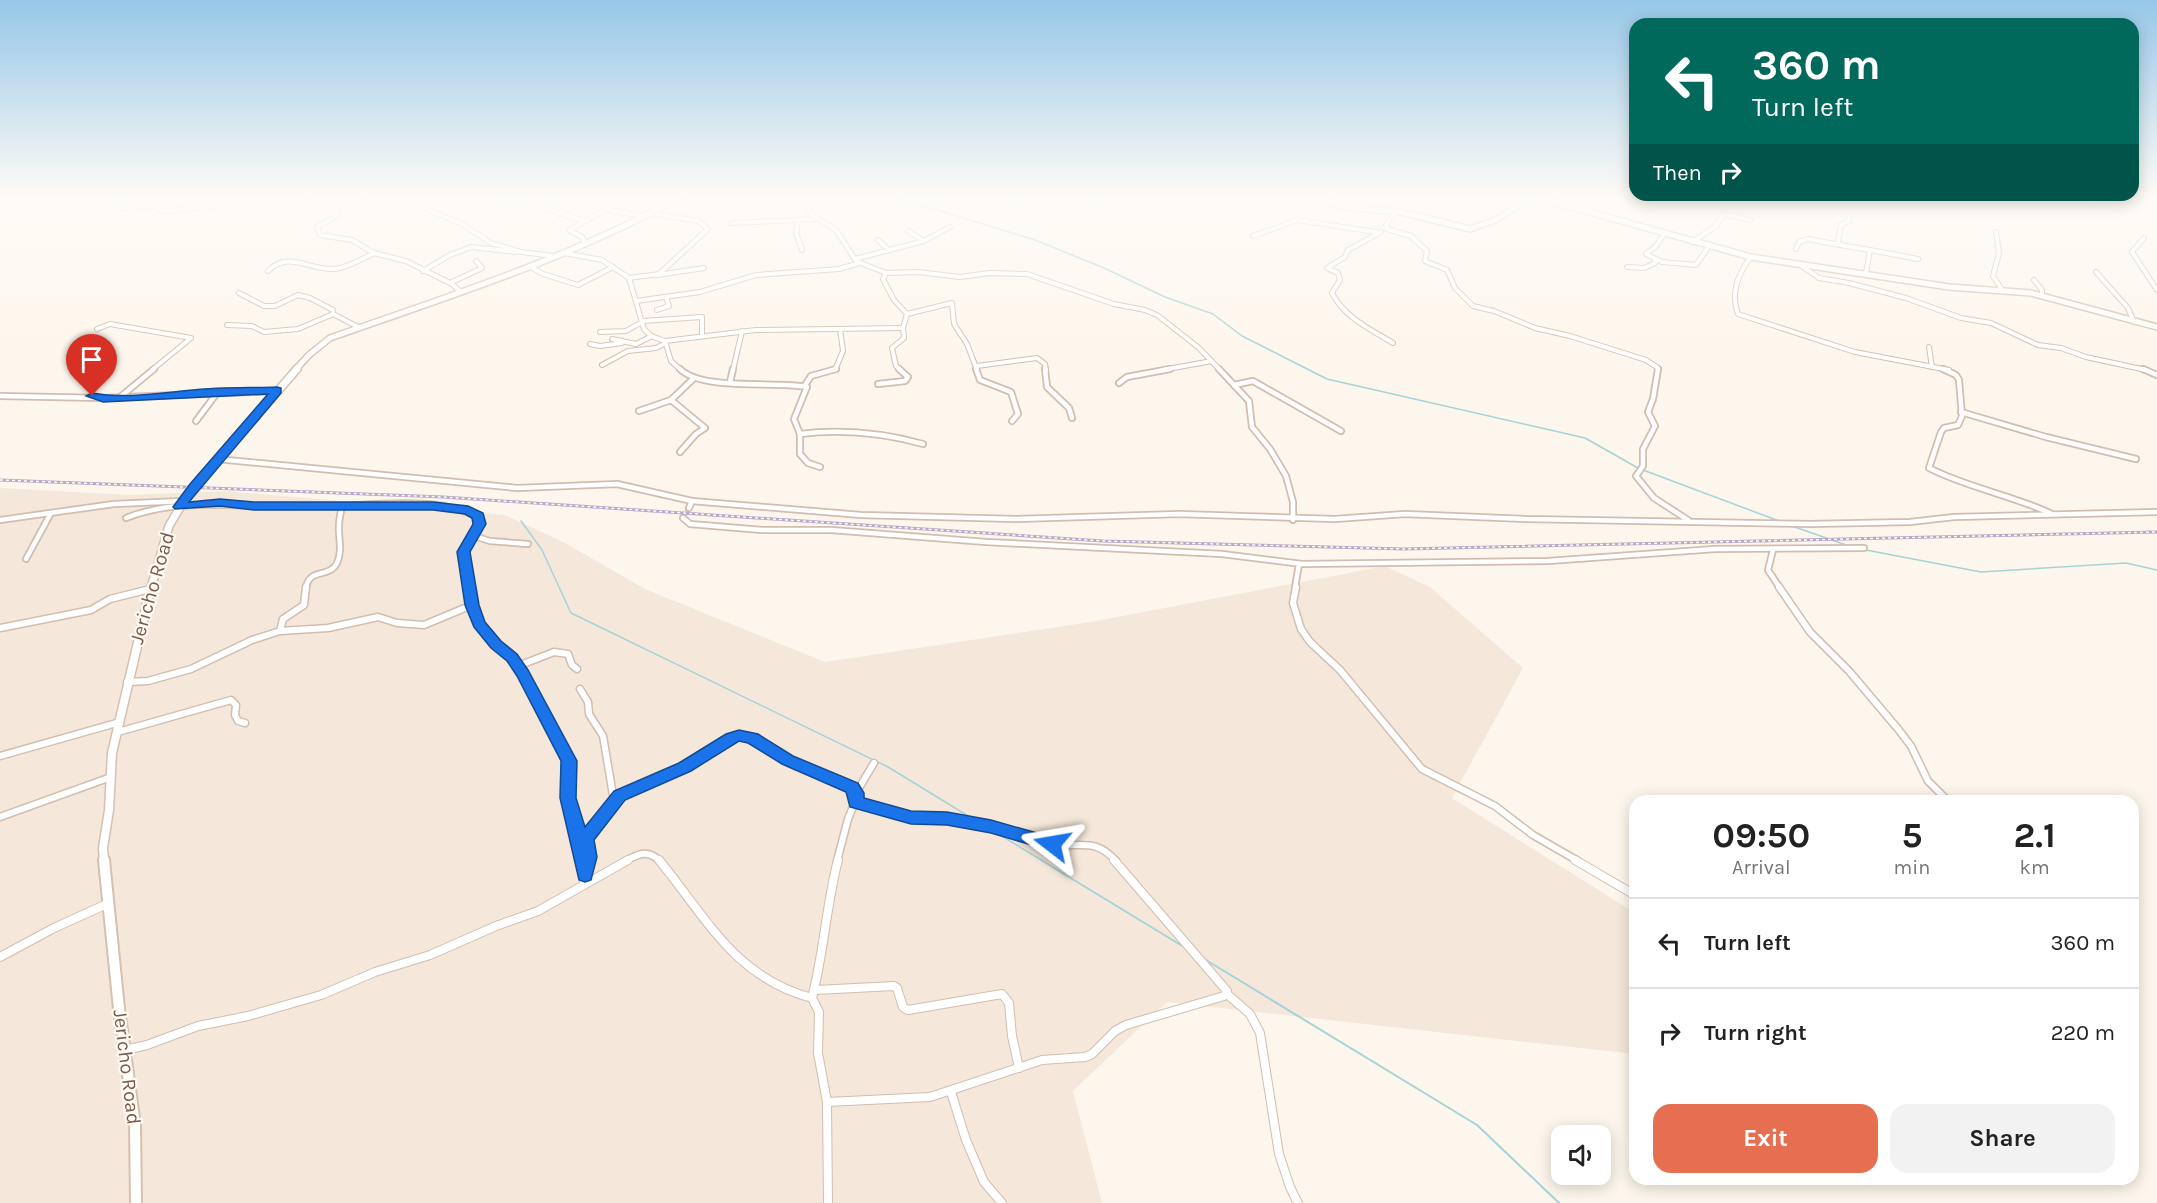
<!DOCTYPE html>
<html lang="en">
<head>
<meta charset="utf-8">
<style>
  :root { --surface:#fff; --page:#f2f2f2; --text:#222; --muted:#767676; --line:#e0e0e0; --accent:#e76f51 }
  body { margin:0; font-family:Karla,sans-serif; background:var(--page); color:var(--text); height:100vh; display:flex; flex-direction:column; font-size:22px; white-space:nowrap }
  * { box-sizing:border-box; margin:0 }
  p { font-size:20px; color:var(--muted) }
  .icon { flex:none; width:33px; height:33px; fill:none; stroke:currentColor; stroke-width:2; stroke-linecap:round; stroke-linejoin:round }
  .map { position:relative; flex:1; overflow:hidden }
  .side { position:absolute; left:1629px; top:795px; width:510px; height:390px; display:flex; flex-direction:column; background:var(--surface); border-radius:18px; box-shadow:0 3px 15px #0003 }
  .side>* { flex:none }
  .top-card { position:absolute; left:1629px; top:18px; width:510px; height:183px; border-radius:18px; box-shadow:0 3px 15px #0003; background:#00695c; color:#fff; overflow:hidden }
  .fabs { position:absolute; left:1551px; top:1125px; display:grid; gap:12px }
  .fabs a { display:grid; place-items:center; width:60px; height:60px; border-radius:12px; background:var(--surface); box-shadow:0 3px 15px #0003; font-size:30px }
  .pin { position:absolute; display:grid; place-items:center; width:51px; height:51px; color:#fff; margin:-62px -26px; border-radius:50% 50% 50% 0; rotate:-45deg; box-shadow:0 0 6px #0007 }
  .pin .icon { rotate:45deg }
  .me { position:absolute; width:66px; margin:-33px; rotate:284deg; stroke-linejoin:round; filter:drop-shadow(0 0 4px #0008) }
  .turn { display:flex; align-items:center; gap:21px; height:126px; padding:0 24px; font-size:27px }
  .turn .icon { width:78px; height:78px; stroke-width:2.5 }
  .turn b { display:block; font-size:42px; line-height:51px }
  .then { display:flex; align-items:center; height:57px; padding:0 24px; background:#0003; gap:12px; font-size:22px }
  .eta { display:flex; justify-content:space-evenly; align-items:center; height:102px; text-align:center }
  .eta b { font-size:36px; font-weight:700; line-height:42px }
  .action { display:flex; gap:12px; margin-top:auto; padding:12px 24px }
  .action a { flex:1; height:69px; border-radius:18px; background:var(--accent); color:#fff; font-size:24px; font-weight:700; line-height:69px; text-align:center }
  .action a+a { background:var(--page); color:var(--text) }
  ul { padding:0; list-style:none }
  li { display:flex; align-items:center; gap:18px; height:90px; padding:0 24px; border-top:2px solid var(--line) }
  li div { flex:1 }
  li b { display:block; font-size:22px }
  li em { font-style:normal }
  .map>svg:first-child { display:block }
  .residential { fill:#f5e8da }
  .lines { fill:none; stroke-linecap:round; stroke-linejoin:round }
  .stream-far1 { stroke:#a5d3da; stroke-width:1.5 }
  .stream { stroke:#a5d3da; stroke-width:2 }
  .street-tunnel { stroke:#dcd0c4; stroke-width:4.5; stroke-dasharray:4.5 2; stroke-linecap:butt }
  .street-far3-casing { stroke:#d1beb0; stroke-width:6 }
  .street-far2-casing { stroke:#d1beb0; stroke-width:8 }
  .street-far1-casing { stroke:#d1beb0; stroke-width:9 }
  .street-casing { stroke:#d1beb0; stroke-width:10 }
  .secondary-far3-casing { stroke:#d6c0b0; stroke-width:8 }
  .secondary-far2-casing { stroke:#d6c0b0; stroke-width:10 }
  .secondary-far1-casing { stroke:#d6c0b0; stroke-width:11 }
  .secondary-casing { stroke:#d6c0b0; stroke-width:14 }
  .street-far3 { stroke:#fff; stroke-width:4 }
  .street-far2 { stroke:#fff; stroke-width:4.5 }
  .street-far1 { stroke:#fff; stroke-width:6 }
  .street { stroke:#fff; stroke-width:8 }
  .secondary-far3 { stroke:#fff; stroke-width:5 }
  .secondary-far2 { stroke:#fff; stroke-width:7 }
  .secondary-far1 { stroke:#fff; stroke-width:8 }
  .secondary { stroke:#fff; stroke-width:10 }
  .rail-casing { stroke:#b9a8c9; stroke-width:3 }
  .rail { stroke:#fffaf3; stroke-width:1.5; stroke-dasharray:3; stroke-linecap:butt }
  .secondary-bridge-casing { stroke:#d6c0b0; stroke-width:10; stroke-linecap:butt }
  .secondary-bridge { stroke:#fff; stroke-width:7 }
  .route { fill:#1a73e8; stroke:#114b97; stroke-width:1.5 }
  .labels { text-anchor:middle; dominant-baseline:central; stroke-width:4.5; stroke-linejoin:round; paint-order:stroke }
  .street-label { font-size:20px; fill:#7a5c4d; stroke:#fffaf3 }
</style>
</head>
<body>
<div class="map">
<svg width="2157" height="1203" viewBox="0 0 2157 1203">
  <rect width="100%" height="100%" fill="#fdf6ec"/>
  <!-- residential -->
  <polygon class="residential" points="0,488 129,495 225,491 505,515 563,542 645,589 825,662 1091,622 1385,566 1430,587 1523,668 1452,798 1635,913 1635,1054 1167,1002 1073,1091 1102,1203 0,1203"/>
  <g class="lines">
    <!-- stream-far1 -->
    <g class="stream-far1">
      <polyline points="892,196 1035,240 1104,268 1165,297 1213,314 1242,336 1327,379 1585,438 1638,468"/>
      <polyline points="1966,196 2097,205 2097,196"/>
      <polyline points="1643,470 1779,521"/>
      <polyline points="521,521 542,550 571,613 888,767 978,822"/>
      <polyline points="1792,526 1849,546"/>
      <polyline points="1866,550 1981,572 2126,563 2157,570"/>
      <polyline points="995,832 1043,861"/>
    </g>
    <!-- stream -->
    <g class="stream">
      <polyline points="1041,860 1184,947"/>
      <polyline points="1206,960 1477,1125 1559,1203"/>
    </g>
    <!-- street-tunnel -->
    <polyline class="street-tunnel" points="683,518 689,508"/>
    <!-- street-far3 casing -->
    <g class="street-far3-casing">
      <g id="street-far3">
        <polyline points="125,196 122,208 152,206 165,211 176,210 208,207 252,196"/>
        <polyline points="294,196 300,198 314,196"/>
        <polyline points="344,196 348,199 337,209 336,216 317,227 320,235 352,240 374,253 406,261 452,284 461,292"/>
        <polyline points="408,196 431,211 462,224 491,243 521,252 553,256"/>
        <polyline points="805,196 811,214 836,230 856,261 886,273 918,272 960,277 989,273 1027,274 1114,304 1145,310 1157,315 1199,348 1220,370"/>
        <polyline points="348,199 361,202 381,196"/>
        <polyline points="1089,199 1098,196"/>
        <polyline points="525,202 584,221"/>
        <polyline points="607,210 644,216"/>
        <polyline points="1395,212 1386,225 1387,229 1411,236 1427,251 1425,261 1447,270 1455,288 1473,306 1494,311 1535,328 1570,336 1646,360 1658,368 1658,370"/>
        <polyline points="559,214 591,196"/>
        <polyline points="1849,216 1849,221 1841,225 1838,242 1840,245 1870,250 1866,273"/>
        <polyline points="798,221 796,233 802,250"/>
        <polyline points="732,223 816,219"/>
        <polyline points="908,231 924,241"/>
        <path d="M 1381,232 L 1348,250 L 1345,257 L 1327,268 L 1338,273 L 1340,280 L 1332,293 C 1345,318 1370,329 1393,343"/>
        <polyline points="1996,232 1999,253 1993,276 2002,290"/>
        <polyline points="1664,234 1656,246 1646,254 1662,262 1696,265 1709,246"/>
        <polyline points="1253,236 1297,220 1376,232"/>
        <polyline points="2144,238 2132,252 2157,290"/>
        <polyline points="878,240 888,249"/>
        <polyline points="1692,242 1715,227 1724,214 1750,220"/>
        <polyline points="585,244 582,237 569,230 630,196"/>
        <polyline points="1796,249 1799,242 1808,239 1840,245"/>
        <polyline points="1870,250 1918,259"/>
        <polyline points="564,253 602,260 629,278 644,329 651,336 665,341 671,361 681,370"/>
        <path d="M 1751,257 C 1738,274 1730,293 1738,314 L 1855,352 L 1949,370"/>
        <polyline points="855,259 924,241 950,227"/>
        <polyline points="1799,264 1819,278 1849,283 1906,298 1961,318 1991,323 2038,345 2061,348 2086,357 2146,370"/>
        <polyline points="529,266 543,274 578,285 613,267"/>
        <polyline points="1627,267 1644,268 1655,263 1655,260"/>
        <path d="M 268,271 C 289,250 310,271 335,269 C 349,267 362,259 374,253"/>
        <polyline points="423,271 450,255 471,247 517,252"/>
        <polyline points="2096,272 2128,308 2134,322"/>
        <polyline points="886,273 883,279 894,300 907,314 903,328 904,338 892,348 896,366 901,370"/>
        <polyline points="657,275 704,268"/>
        <polyline points="629,278 659,274 708,229 698,221 651,213"/>
        <polyline points="2034,280 2042,290 2042,295"/>
        <polyline points="450,283 482,268 476,261"/>
        <polyline points="239,293 264,306 275,306 298,295 310,298 333,310 333,314"/>
        <polyline points="636,301 700,292 756,275 839,269 860,263"/>
        <polyline points="657,310 669,306 666,297"/>
        <polyline points="907,314 952,303 954,324 967,344 977,370"/>
        <polyline points="642,321 702,317 702,336"/>
        <polyline points="227,325 252,326 264,332 298,329 333,314 358,327"/>
        <polyline points="97,329 110,324 191,338 152,370"/>
        <polyline points="600,332 626,331 642,322"/>
        <polyline points="612,339 636,344 652,336"/>
        <polyline points="665,341 756,330 903,328"/>
        <polyline points="590,344 600,346 622,343"/>
        <polyline points="1929,347 1932,367"/>
        <polyline points="602,365 628,351 656,348 664,344"/>
        <polyline points="977,366 1037,358 1045,364 1046,370"/>
        <polyline points="733,370 742,331"/>
        <polyline points="835,370 843,351 840,329"/>
        <polyline points="1162,370 1212,361"/>
      </g>
    </g>
    <!-- street-far2 casing -->
    <g class="street-far2-casing">
      <g id="street-far2">
        <path d="M 680,369 C 702,391 774,381 807,387 L 794,419 L 800,434 L 800,454 L 808,463 L 820,467"/>
        <polyline points="976,369 980,380 1011,392 1018,414 1012,421"/>
        <polyline points="1045,369 1047,387 1069,408 1072,418"/>
        <polyline points="1219,369 1249,401 1252,427 1270,449 1286,476 1293,502 1293,520"/>
        <polyline points="1658,369 1653,399 1648,412 1655,426 1643,449 1643,466 1636,476 1654,498 1688,520"/>
        <path d="M 1943,369 L 1956,375 L 1959,380 L 1962,416 L 1958,425 L 1944,428 L 1941,432 L 1929,468 C 1968,488 2012,495 2052,514"/>
        <polyline points="2143,369 2157,375"/>
        <polyline points="730,382 733,369"/>
        <polyline points="1119,383 1127,377 1170,369"/>
        <polyline points="878,384 905,381 908,377 899,369"/>
        <polyline points="805,385 811,376 836,369"/>
        <polyline points="1234,385 1253,381 1341,431"/>
        <polyline points="0,396 103,398 277,391"/>
        <polyline points="119,398 154,369"/>
        <polyline points="639,411 671,400"/>
        <polyline points="1961,412 2046,437 2136,459"/>
        <polyline points="196,421 217,393"/>
        <path d="M 800,434 C 841,429 883,433 923,444"/>
        <polyline points="680,452 696,434 705,428 671,400 693,379"/>
        <polyline points="217,459 517,488 617,484 692,501 689,508"/>
        <polyline points="692,501 861,515 1016,519 1179,514 1335,519 1405,514 1526,519 1810,524 1910,522 1954,517 2157,512"/>
        <path d="M 342,506 C 379,504 450,496 480,520 L 474,535"/>
        <path d="M 126,518 C 165,502 212,504 254,506 C 283,507 313,506 342,506 C 341,512 339,519 339,525 C 338,538 343,550 337,563 C 329,579 309,567 306,588"/>
        <polyline points="683,518 690,524 762,530 831,530 986,542 1222,554 1302,564 1548,561 1715,549 1864,548"/>
        <polyline points="0,520 114,504 183,501"/>
        <polyline points="1773,550 1768,570 1780,588"/>
        <polyline points="26,559 51,513"/>
        <polyline points="469,588 463,552 474,536 490,541 528,544"/>
        <polyline points="1295,588 1299,564"/>
      </g>
    </g>
    <!-- street-far1 casing -->
    <g class="street-far1-casing">
      <g id="street-far1">
        <polyline points="468,587 474,609 484,630 518,666 554,652 568,654 572,665 577,669"/>
        <polyline points="1296,587 1293,603 1301,629 1310,642 1340,670 1422,769 1495,806 1533,835 1578,861"/>
        <polyline points="1779,587 1810,632 1849,671 1898,729 1911,746 1928,781 1948,801"/>
        <polyline points="0,628 91,610 110,599 150,589"/>
        <polyline points="280,631 283,619 304,605 306,587"/>
        <polyline points="518,666 531,686 534,697 569,761 568,798 580,839 583,861"/>
        <polyline points="127,682 148,681 191,669 252,640 280,631 328,628 378,617 397,623 424,625 472,605"/>
        <polyline points="580,689 588,702 589,714 603,736 614,801"/>
        <polyline points="118,732 231,700 236,705 235,715 238,721 245,723"/>
        <polyline points="0,756 120,722"/>
        <polyline points="856,793 874,763"/>
        <polyline points="0,817 111,777"/>
        <path d="M 588,861 L 585,838 L 619,796 L 685,767 L 731,738 L 739,736 L 752,738 L 788,760 L 852,788 L 856,793 L 855,802 C 873,807 894,816 913,818 C 927,819 940,817 954,819 C 987,826 1019,838 1052,844 C 1079,849 1094,836 1116,861"/>
        <path d="M 625,861 C 639,854 647,849 660,861"/>
        <polyline points="837,861 848,819 855,802"/>
      </g>
    </g>
    <!-- street casing -->
    <g class="street-casing">
      <g id="street">
        <polyline points="583,860 585,873"/>
        <path d="M 659,860 C 706,917 735,978 812,998"/>
        <polyline points="1575,860 1635,895"/>
        <polyline points="584,883 588,860"/>
        <polyline points="0,957 54,928 109,903"/>
        <polyline points="816,990 894,986 897,988 903,1007 908,1010 1002,994 1009,1003 1012,1036 1019,1068"/>
        <polyline points="1227,994 1250,1014 1260,1033 1279,1154 1290,1187 1298,1203"/>
        <polyline points="125,1050 147,1045 198,1026 248,1016 321,995 375,972 430,955 496,926 538,911 628,860"/>
        <polyline points="951,1092 966,1140 984,1182 1002,1203"/>
        <polyline points="827,1102 930,1097 1042,1060 1085,1057 1092,1054 1115,1031 1126,1025 1224,996 1227,991 1114,860"/>
        <path d="M 828,1203 L 827,1102 L 818,1053 L 819,1012 L 812,998 C 824,952 826,906 838,860"/>
      </g>
    </g>
    <!-- secondary-far3 casing -->
    <g class="secondary-far3-casing">
      <g id="secondary-far3">
        <polyline points="1306,196 1353,208 1401,212 1470,229 1495,220 1528,200 1546,200 1751,257 1949,287 2031,293 2157,327"/>
        <path d="M 295,370 L 309,355 L 330,338 C 449,296 572,258 682,196"/>
      </g>
    </g>
    <!-- secondary-far2 casing -->
    <g class="secondary-far2-casing">
      <g id="secondary-far2">
        <polyline points="211,467 297,369"/>
        <polyline points="151,588 169,526 186,497"/>
      </g>
    </g>
    <!-- secondary-far1 casing -->
    <g class="secondary-far1-casing">
      <polyline id="secondary-far1" points="104,861 103,848 109,810 112,753 151,587"/>
    </g>
    <!-- secondary casing -->
    <g class="secondary-casing">
      <polyline id="secondary" points="104,860 119,1009 135,1125 136,1203"/>
    </g>
    <!-- street-far3 -->
    <use href="#street-far3" class="street-far3"/>
    <!-- street-far2 -->
    <use href="#street-far2" class="street-far2"/>
    <!-- street-far1 -->
    <use href="#street-far1" class="street-far1"/>
    <!-- street -->
    <use href="#street" class="street"/>
    <!-- secondary-far3 -->
    <use href="#secondary-far3" class="secondary-far3"/>
    <!-- secondary-far2 -->
    <use href="#secondary-far2" class="secondary-far2"/>
    <!-- secondary-far1 -->
    <use href="#secondary-far1" class="secondary-far1"/>
    <!-- secondary -->
    <use href="#secondary" class="secondary"/>
    <!-- rail casing -->
    <g class="rail-casing">
      <polyline id="rail" points="0,480 443,497 1103,541 1404,549 2157,532"/>
    </g>
    <!-- rail -->
    <use href="#rail" class="rail"/>
    <!-- secondary-bridge casing -->
    <g class="secondary-bridge-casing">
      <polyline id="secondary-bridge" points="186,497 211,467"/>
    </g>
    <!-- secondary-bridge -->
    <use href="#secondary-bridge" class="secondary-bridge"/>
  </g>
  <!-- sky -->
  <linearGradient id="sky" x2="0" y2="1"><stop stop-color="#97c7e8"/><stop offset="0.54" stop-color="#fefbf6"/><stop offset="1" stop-color="#fefbf6" stop-opacity="0"/></linearGradient>
  <rect width="2157" height="365" fill="url(#sky)"/>
  <!-- route -->
  <path class="route" d="M 277,387 L 281,388 L 281,393 L 189,502 L 220,499 L 254,502 L 433,502 L 468,506 L 483,513 L 486,524 L 470,552 L 479,605 L 485,622 L 501,641 L 517,654 L 528,670 L 577,761 L 576,798 L 585,827 L 614,791 L 679,763 L 726,734 L 739,730 L 758,734 L 793,756 L 858,783 L 864,793 L 864,798 L 911,811 L 947,812 L 991,820 L 1058,839 L 1061,844 L 1058,849 L 1052,851 L 991,833 L 947,825 L 911,824 L 850,807 L 846,792 L 782,764 L 748,743 L 739,741 L 691,771 L 625,800 L 594,840 L 597,857 L 591,880 L 585,882 L 579,880 L 560,798 L 561,761 L 517,676 L 507,661 L 491,648 L 474,627 L 465,605 L 457,552 L 473,524 L 472,518 L 465,514 L 433,510 L 254,510 L 220,506 L 175,509 L 173,507 L 190,484 L 268,394 L 103,402 L 86,396 L 92,393 C 125,399 160,393 193,390 C 221,387 249,388 277,387 Z"/>
  <g class="labels">
    <!-- street labels -->
    <g class="street-label">
      <text transform="translate(152 588) rotate(-74)">Jericho Road</text>
      <text transform="translate(127 1067) rotate(83)">Jericho Road</text>
    </g>
  </g>
</svg>
<div class="fabs">
<a><svg class="icon" aria-label="sound" viewBox="0 0 24 24"><path d="M4 9h4l5-4v14l-5-4H4zM17 9q2 3 0 6"/></svg></a>
</div>
<div class="pin" style="left:92px;top:396px;background:#d93025"><svg class="icon" aria-label="arrive" viewBox="0 0 24 24"><path d="M6 21V4h12l-3 4 3 4H6"/></svg></div>
<svg class="me" style="left:1052px;top:844px" viewBox="-20 -20 40 40"><path d="M0-17L14 15 0 8-14 15z" fill="#1a73e8" stroke="#fff" stroke-width="4"/></svg>
<div class="top-card">
<div class="turn"><svg class="icon" aria-label="left" viewBox="0 0 24 24"><path d="M17 20v-9H6M10 6l-5 5 5 5"/></svg><div><b>360 m</b>Turn left</div></div>
<div class="then">Then<svg class="icon" aria-label="right" viewBox="0 0 24 24"><path d="M7 20v-9h11M14 6l5 5-5 5"/></svg></div>
</div>
<section class="side">
<div class="eta">
<div><b>09:50</b><p>Arrival</p></div>
<div><b>5</b><p>min</p></div>
<div><b>2.1</b><p>km</p></div>
</div>
<ul>
<li><svg class="icon" aria-label="left" viewBox="0 0 24 24"><path d="M17 20v-9H6M10 6l-5 5 5 5"/></svg><div><b>Turn left</b></div><em>360 m</em></li>
<li><svg class="icon" aria-label="right" viewBox="0 0 24 24"><path d="M7 20v-9h11M14 6l5 5-5 5"/></svg><div><b>Turn right</b></div><em>220 m</em></li>
</ul>
<div class="action"><a>Exit</a><a>Share</a></div>
</section>
</div>
</body>
</html>
